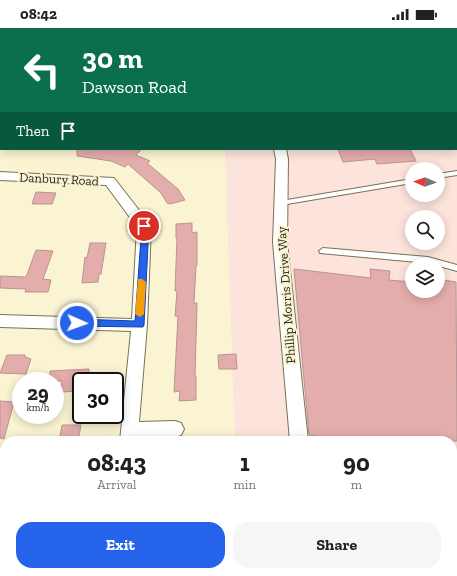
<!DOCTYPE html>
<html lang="en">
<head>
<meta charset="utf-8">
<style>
  :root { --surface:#fff; --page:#f6f6f6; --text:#202124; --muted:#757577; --accent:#2563eb }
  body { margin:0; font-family:"Zilla Slab",serif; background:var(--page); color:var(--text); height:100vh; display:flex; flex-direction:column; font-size:15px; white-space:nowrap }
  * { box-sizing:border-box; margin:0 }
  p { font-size:13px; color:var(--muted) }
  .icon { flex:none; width:22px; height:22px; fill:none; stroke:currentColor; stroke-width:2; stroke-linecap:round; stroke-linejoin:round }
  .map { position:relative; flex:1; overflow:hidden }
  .panel { position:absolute; left:0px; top:408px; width:457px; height:140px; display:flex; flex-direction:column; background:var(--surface); border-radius:16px 16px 0 0; box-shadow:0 2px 10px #0003 }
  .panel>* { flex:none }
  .hud { position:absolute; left:0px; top:0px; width:457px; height:122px; box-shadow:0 2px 10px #0003; background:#0b6e4f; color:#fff; overflow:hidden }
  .needle { width:26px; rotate:272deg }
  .fabs { position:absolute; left:405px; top:134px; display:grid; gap:8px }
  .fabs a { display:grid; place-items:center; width:40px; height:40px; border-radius:50%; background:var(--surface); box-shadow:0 2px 10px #0003; font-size:20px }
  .speed { position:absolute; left:12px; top:344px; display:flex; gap:8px; font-size:20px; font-weight:700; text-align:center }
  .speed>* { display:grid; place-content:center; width:52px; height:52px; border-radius:50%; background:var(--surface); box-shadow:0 2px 10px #0003; line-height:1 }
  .speed small { font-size:10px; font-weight:400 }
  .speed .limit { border:2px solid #111; border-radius:6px; background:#fff; color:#111 }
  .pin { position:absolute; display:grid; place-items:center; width:34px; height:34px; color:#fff; margin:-17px; border:2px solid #fff; border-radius:50%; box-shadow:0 1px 4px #0007 }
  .me { position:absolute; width:44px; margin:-22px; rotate:92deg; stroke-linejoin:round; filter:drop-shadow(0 0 3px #0008) }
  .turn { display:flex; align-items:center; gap:14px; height:84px; padding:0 16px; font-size:18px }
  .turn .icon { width:52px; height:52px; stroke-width:2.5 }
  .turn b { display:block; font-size:28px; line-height:34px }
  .then { display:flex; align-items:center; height:38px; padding:0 16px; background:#0003; gap:8px; font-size:15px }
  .eta { display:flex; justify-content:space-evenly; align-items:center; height:68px; text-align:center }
  .eta b { font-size:24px; font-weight:700; line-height:28px }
  .button { display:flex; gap:8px; margin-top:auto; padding:8px 16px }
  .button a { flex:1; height:46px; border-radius:16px; background:var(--accent); color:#fff; font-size:16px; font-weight:700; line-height:46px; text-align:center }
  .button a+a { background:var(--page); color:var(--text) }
  .status { display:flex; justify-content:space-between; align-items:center; height:28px; padding:0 20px; background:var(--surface); direction:ltr }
  .status svg { height:11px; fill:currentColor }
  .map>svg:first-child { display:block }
  .industrial { fill:#fce3db; fill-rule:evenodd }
  .building { fill:#e3adab; stroke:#b99493 }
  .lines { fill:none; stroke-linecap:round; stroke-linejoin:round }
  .service-casing { stroke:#787254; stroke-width:2 }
  .minor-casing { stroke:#787254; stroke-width:2 }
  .service { fill:#fff; fill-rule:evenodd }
  .minor { fill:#fff; fill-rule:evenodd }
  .route { fill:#2563eb; stroke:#184099 }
  .slow { fill:#f59e0b }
  .labels { text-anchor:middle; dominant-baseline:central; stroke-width:4; stroke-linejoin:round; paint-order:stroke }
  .street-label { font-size:13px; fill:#272418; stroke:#faf4d2 }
</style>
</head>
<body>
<div class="status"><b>08:42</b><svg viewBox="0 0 49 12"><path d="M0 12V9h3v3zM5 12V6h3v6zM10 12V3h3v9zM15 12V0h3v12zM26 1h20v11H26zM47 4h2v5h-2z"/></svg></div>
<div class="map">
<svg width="457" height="548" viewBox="0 0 457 548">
  <rect width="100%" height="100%" fill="#faf4d2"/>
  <!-- industrial -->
  <path class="industrial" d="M 221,0 L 457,0 L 457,548 L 240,548 L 240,543 L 452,543 L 452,413 L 235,413 L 225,121 L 456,121 L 456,1 ZM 412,141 L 438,141 L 438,167 L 412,167 ZM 412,189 L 438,189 L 438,215 L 412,215 ZM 412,237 L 438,237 L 438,263 L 412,263 Z"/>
  <!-- building -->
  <g class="building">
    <polygon points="77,121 142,121 136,127 150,133 147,135 178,161 185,172 170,176 167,175 161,165 128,136 125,139 111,133 77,128"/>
    <polygon points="338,121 410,121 416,133 377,136 375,131 343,134"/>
    <polygon points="36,164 56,165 52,176 32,176"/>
    <polygon points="192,195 192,205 197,204 197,237 196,238 194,275 197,275 195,348 196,348 196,372 179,373 180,363 174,364 178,288 175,288 177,263 175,263 177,210 176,210 176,196"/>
    <polygon points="90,215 106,215 101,246 99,246 98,254 82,255 85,229 87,230"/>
    <polygon points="36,222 53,223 43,251 51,252 48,264 25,264 26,261 0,260 0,248 26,249"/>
    <polygon points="294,241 371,250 370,241 390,243 389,252 412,254 412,263 438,263 438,251 456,254 457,413 351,413 309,407"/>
    <polygon points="236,326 237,341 219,341 218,327"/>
    <polygon points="7,327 25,327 25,329 31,331 26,346 0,345"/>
    <polygon points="89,341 88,353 81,353 81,363 61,364 62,353 50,353 50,343"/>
    <polygon points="0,373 14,374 4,411 0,410"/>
    <polygon points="62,397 81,397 78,413 59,413"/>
  </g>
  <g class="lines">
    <!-- service casing -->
    <g class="service-casing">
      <g id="service">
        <rect x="0" y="2" width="1" height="2"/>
        <rect x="0" y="86" width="1" height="4"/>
        <rect x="456" y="105" width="1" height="6"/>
        <polygon points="457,143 457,147 438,150 438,146"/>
        <polygon points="412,151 412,155 281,177 278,175 281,173"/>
        <polygon points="323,220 428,229 457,237 457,243 428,235 320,225 319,223"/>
        <rect x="452" y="494" width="5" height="10"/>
      </g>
    </g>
    <!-- minor casing -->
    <g class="minor-casing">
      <g id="minor">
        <rect x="142" y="0" width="10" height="1"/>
        <rect x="245" y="0" width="10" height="1"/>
        <rect x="0" y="39" width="1" height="6"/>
        <polygon points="274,121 286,121 288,131 287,214 308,413 290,413 273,214 276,131"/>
        <polygon points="0,144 114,150 149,195 151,198 147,297 139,394 175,393 181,395 184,401 181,407 175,409 138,410 138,413 120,413 131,303 0,299 0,287 132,291 137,199 106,157 0,152"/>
        <rect x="102" y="543" width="20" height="5"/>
        <rect x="308" y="543" width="20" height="5"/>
      </g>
    </g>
    <!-- service -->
    <use href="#service" class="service"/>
    <!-- minor -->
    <use href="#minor" class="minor"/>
  </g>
  <!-- route -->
  <polygon class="route" points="142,196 147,196 149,198 144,297 143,299 74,298 73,295 74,292 77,291 135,293"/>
  <!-- slow -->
  <polygon class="slow" points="138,251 142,251 146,254 144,286 140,289 135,286"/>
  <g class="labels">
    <!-- street labels -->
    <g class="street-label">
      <text transform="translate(59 151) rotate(3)">Danbury Road</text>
      <text transform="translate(286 267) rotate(-94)">Phillip Morris Drive Way</text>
    </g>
  </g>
</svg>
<div class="fabs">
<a><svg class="needle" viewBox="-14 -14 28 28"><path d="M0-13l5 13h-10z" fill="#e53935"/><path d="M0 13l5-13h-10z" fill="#757577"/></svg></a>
<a><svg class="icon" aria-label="search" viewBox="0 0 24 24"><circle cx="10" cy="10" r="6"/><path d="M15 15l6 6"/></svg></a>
<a><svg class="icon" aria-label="layers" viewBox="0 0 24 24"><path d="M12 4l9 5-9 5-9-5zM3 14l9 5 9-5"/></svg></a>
</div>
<div class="speed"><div>29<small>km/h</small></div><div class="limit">30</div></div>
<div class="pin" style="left:144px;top:198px;background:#d93025"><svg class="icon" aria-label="arrive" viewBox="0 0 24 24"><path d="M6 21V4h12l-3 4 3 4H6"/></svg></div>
<svg class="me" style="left:77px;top:295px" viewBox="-20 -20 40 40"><circle r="17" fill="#2563eb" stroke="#fff" stroke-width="3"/><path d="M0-11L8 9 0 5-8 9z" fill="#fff"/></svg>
<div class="hud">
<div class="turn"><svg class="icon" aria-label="left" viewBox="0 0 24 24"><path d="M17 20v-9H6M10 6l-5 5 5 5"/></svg><div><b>30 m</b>Dawson Road</div></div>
<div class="then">Then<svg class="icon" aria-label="arrive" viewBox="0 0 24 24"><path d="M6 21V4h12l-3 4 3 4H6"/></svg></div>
</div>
<section class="panel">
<div class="eta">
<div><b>08:43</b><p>Arrival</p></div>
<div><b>1</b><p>min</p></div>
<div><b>90</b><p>m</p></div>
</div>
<div class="button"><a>Exit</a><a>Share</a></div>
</section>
</div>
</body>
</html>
